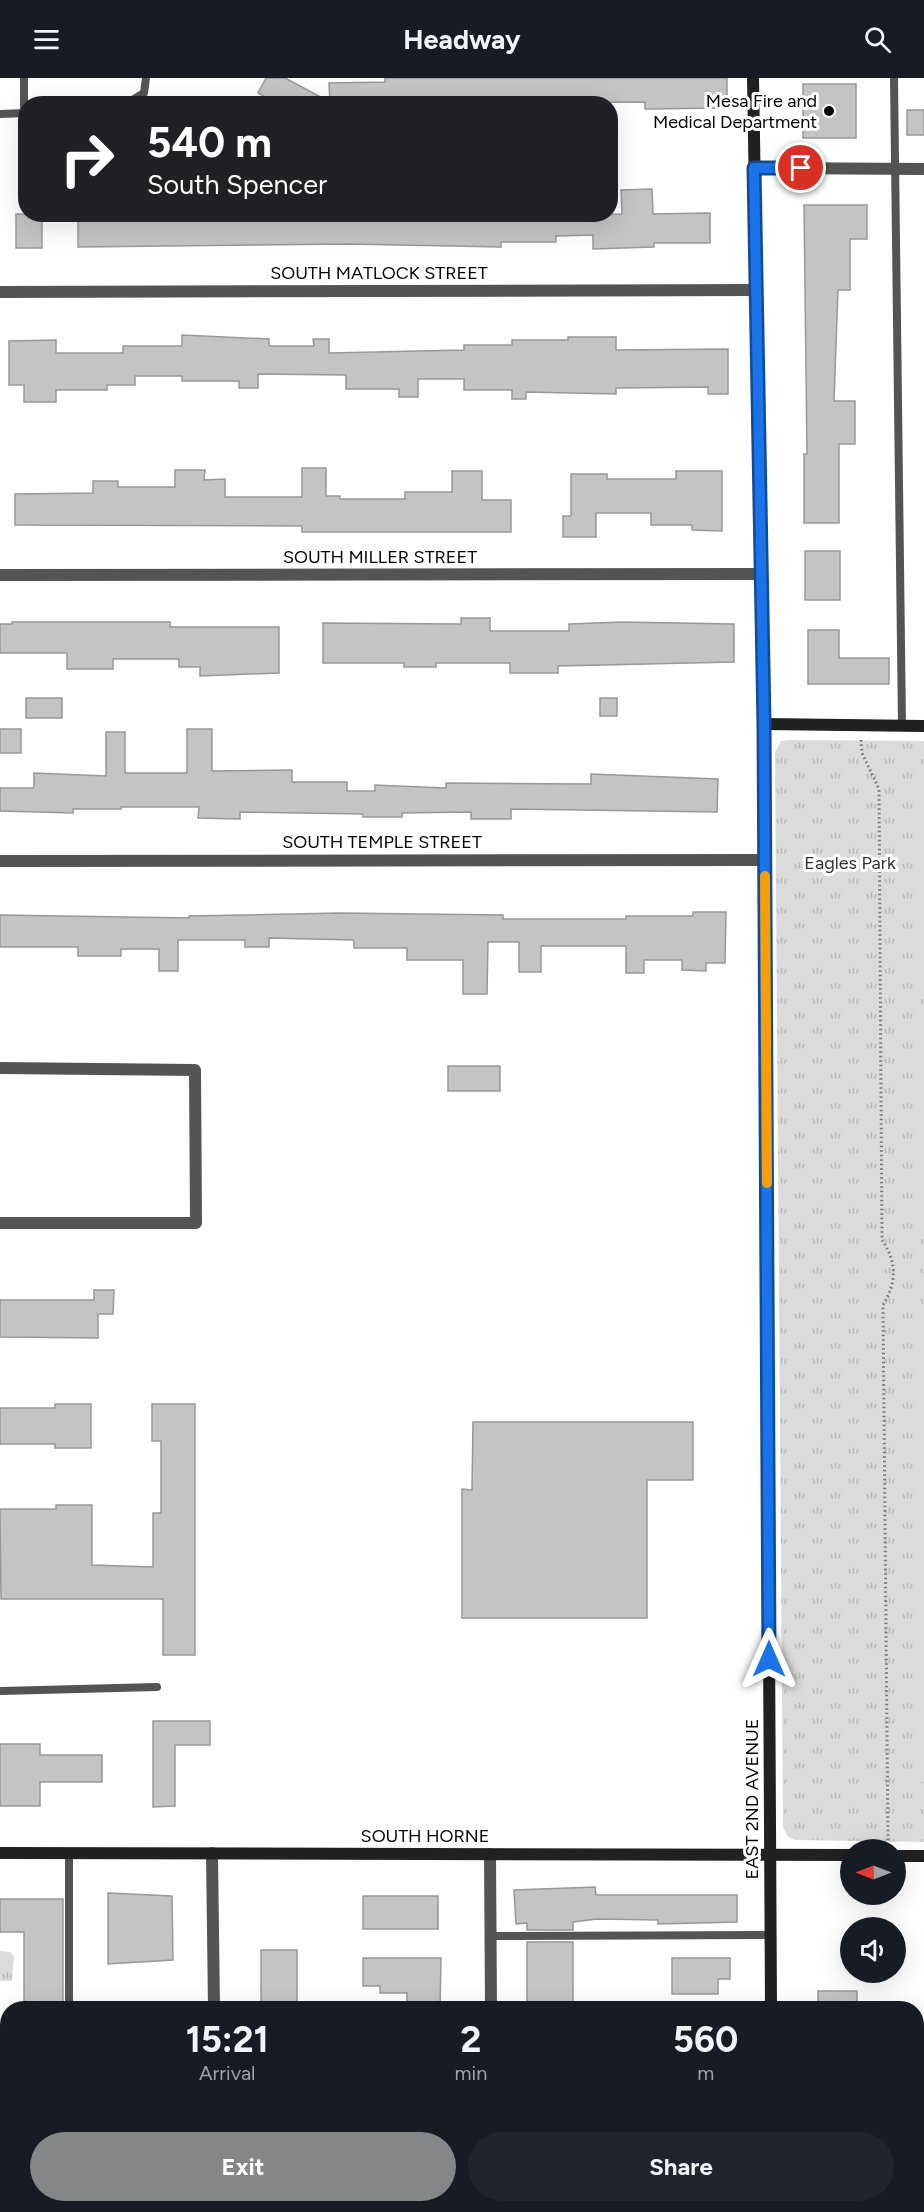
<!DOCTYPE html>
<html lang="en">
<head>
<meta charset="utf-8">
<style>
  :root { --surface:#171b24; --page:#20242c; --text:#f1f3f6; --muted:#9ea1a6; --accent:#858687 }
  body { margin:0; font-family:Figtree,sans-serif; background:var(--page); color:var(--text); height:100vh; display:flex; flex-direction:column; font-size:22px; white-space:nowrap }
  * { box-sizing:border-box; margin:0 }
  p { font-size:20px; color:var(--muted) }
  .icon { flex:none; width:33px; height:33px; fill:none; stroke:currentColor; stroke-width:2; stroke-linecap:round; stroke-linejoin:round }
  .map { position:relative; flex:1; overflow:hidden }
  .sheet { position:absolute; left:0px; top:1923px; width:924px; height:212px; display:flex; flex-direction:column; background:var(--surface); border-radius:24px 24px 0 0; box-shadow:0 6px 24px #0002 }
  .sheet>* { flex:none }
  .hud { position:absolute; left:18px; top:18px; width:600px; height:126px; border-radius:24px; box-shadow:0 6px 24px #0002; background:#202124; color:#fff; overflow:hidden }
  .needle { width:39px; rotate:270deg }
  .tools { position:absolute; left:840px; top:1761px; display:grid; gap:12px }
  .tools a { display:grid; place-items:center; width:66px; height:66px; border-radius:50%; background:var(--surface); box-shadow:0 6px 24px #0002; font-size:30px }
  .pin { position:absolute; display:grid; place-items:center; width:51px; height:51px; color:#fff; margin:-26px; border:3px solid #fff; border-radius:50%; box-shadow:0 2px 6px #0007 }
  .me { position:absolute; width:66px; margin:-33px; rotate:0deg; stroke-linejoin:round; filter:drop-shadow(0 0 4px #0008) }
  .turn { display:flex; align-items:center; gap:21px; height:126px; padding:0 30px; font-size:27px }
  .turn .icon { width:78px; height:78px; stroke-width:2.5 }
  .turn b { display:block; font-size:42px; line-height:51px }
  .eta { display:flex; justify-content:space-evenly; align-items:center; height:102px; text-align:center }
  .eta b { font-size:36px; font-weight:700; line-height:42px }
  .action { display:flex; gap:12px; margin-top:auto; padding:12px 30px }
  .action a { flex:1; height:69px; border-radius:36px; background:var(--accent); color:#fff; font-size:24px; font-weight:700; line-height:69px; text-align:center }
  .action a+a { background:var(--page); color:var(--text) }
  header { display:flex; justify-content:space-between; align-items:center; height:78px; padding:0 30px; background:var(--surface); font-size:27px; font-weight:700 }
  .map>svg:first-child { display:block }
  .park { fill:url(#park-tufts) }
  .pitch { fill:#dbdbdb }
  .building { fill:#c4c4c4; stroke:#989898; stroke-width:1.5 }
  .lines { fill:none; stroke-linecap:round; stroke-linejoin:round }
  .path { stroke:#767676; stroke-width:3; stroke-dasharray:1.5 3; stroke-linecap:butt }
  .lane { stroke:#545454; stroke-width:8 }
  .street { stroke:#545454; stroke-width:12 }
  .secondary { stroke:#212121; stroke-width:12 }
  .route-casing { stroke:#114b97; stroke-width:15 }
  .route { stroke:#1a73e8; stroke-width:10 }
  .slow { stroke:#f59e0b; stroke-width:10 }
  .poi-dot { fill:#000; stroke:#fff; stroke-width:2 }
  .labels { text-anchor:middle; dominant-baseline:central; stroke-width:6; stroke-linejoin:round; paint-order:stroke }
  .poi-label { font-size:18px; fill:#000; stroke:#fff; text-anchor:end }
  .street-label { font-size:18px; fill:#000; stroke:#fff }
  .park-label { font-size:18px; fill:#323232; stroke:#fff }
</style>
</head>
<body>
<header><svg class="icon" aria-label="menu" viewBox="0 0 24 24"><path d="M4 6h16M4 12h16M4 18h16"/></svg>Headway<svg class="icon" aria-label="search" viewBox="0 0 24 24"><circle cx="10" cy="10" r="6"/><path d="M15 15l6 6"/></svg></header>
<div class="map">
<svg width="924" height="2134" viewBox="0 0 924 2134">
  <defs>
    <pattern id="park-tufts" width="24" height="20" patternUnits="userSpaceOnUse" patternTransform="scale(1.5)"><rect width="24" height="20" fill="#dbdbdb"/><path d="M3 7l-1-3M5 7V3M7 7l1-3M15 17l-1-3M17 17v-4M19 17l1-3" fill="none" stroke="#bababa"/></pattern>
  </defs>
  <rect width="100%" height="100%" fill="#fff"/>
  <!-- park -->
  <g class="park">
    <polygon points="790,662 924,663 924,1764 795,1762 788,1759 783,1749 775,674 781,663"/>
    <polygon points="0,1873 10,1874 14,1878 12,1903 0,1903"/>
  </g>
  <!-- pitch -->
  <g class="pitch">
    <polygon points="918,693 924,693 924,920 917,919"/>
    <rect x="917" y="931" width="7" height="227"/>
    <polygon points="917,1243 924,1243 924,1470 916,1470"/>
    <polygon points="916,1477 924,1478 924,1704 916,1704"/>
  </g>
  <!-- building -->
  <g class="building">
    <polygon points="266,0 285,0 330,24 329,5 385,4 385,0 727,0 727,30 645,31 645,24 278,26 258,15"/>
    <rect x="803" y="6" width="53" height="54"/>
    <rect x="907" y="32" width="17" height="25"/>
    <polygon points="652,111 653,136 710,135 710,165 654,165 654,169 593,171 593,157 556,158 556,164 501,164 501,169 347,166 78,169 78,136 441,136 441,139 622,136 621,112"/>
    <polygon points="804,127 867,127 867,161 850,161 850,212 838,212 834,323 855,323 855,366 839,366 839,445 804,445 804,376 807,376"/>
    <rect x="16" y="136" width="26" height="34"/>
    <polygon points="182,257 269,261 269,268 314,268 313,261 329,261 329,275 464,272 464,267 512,267 512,262 568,262 568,259 616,259 616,272 728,271 728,316 708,316 708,309 616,310 616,316 526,314 526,321 512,321 512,312 464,312 464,301 418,301 418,319 399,319 399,311 346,311 346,297 258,296 258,310 239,310 239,303 182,303 182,298 135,298 135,307 107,307 107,312 56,312 56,324 24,324 24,307 9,307 9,263 56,262 56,275 123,275 123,268 182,268"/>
    <polygon points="302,390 326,390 326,418 340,418 340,421 405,421 405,414 452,414 452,393 482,393 482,422 511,422 511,454 302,454 302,448 15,447 15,416 93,415 93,403 118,403 118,409 175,409 175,392 205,392 204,402 225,401 225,419 302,419"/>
    <polygon points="676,393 722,393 722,453 692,452 692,447 651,447 651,435 596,435 596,459 563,459 563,438 571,438 571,396 607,396 607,401 676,401"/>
    <rect x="805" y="473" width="35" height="49"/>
    <polygon points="461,540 490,540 490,553 569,553 569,546 622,544 734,546 734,584 558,588 558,595 510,595 510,585 436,585 436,589 404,589 404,585 323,585 323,545 461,546"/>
    <polygon points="12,544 170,544 170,549 279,549 279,595 200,598 200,589 179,589 179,581 113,581 113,591 67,591 67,575 0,575 0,546 12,546"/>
    <polygon points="808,552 839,552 839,580 889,580 889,606 808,606"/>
    <rect x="26" y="620" width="36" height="20"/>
    <rect x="600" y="620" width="17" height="18"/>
    <rect x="0" y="651" width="21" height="24"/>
    <polygon points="187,651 212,651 212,693 292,692 292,704 347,704 347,713 375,713 375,707 446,710 446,705 591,706 591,696 718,701 717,734 511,731 511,741 471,741 471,734 402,735 402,739 363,739 363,736 240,734 240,741 198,740 199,729 121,729 121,731 73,731 73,735 0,733 0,710 34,710 34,695 106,698 106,654 125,654 125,695 187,695"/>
    <polygon points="693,834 726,834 725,885 706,885 706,893 682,892 682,882 644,882 644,895 626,895 626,868 541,868 541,894 519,894 519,864 488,864 487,916 463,916 463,882 407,882 407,870 354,870 354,862 269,860 269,869 245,869 245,862 178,862 178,893 159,893 159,871 121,871 121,878 78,878 78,869 0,869 0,837 189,840 189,838 340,835 503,837 503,841 626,841 626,838 693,838"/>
    <rect x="448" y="988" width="52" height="25"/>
    <polygon points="94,1212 114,1212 113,1236 98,1236 98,1260 0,1259 0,1222 94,1222"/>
    <polygon points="55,1326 91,1326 91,1370 55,1370 55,1366 0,1366 0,1330 55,1330"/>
    <polygon points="152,1326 195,1326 195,1577 163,1577 163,1521 1,1521 0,1431 56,1431 56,1427 92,1427 92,1487 153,1489 153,1435 161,1435 161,1363 152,1363"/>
    <polygon points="473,1344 693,1344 693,1402 647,1402 647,1540 462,1540 462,1411 472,1412"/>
    <polygon points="153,1643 210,1643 210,1667 175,1667 175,1728 153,1729"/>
    <polygon points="0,1666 40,1666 40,1677 102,1677 102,1704 40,1704 40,1728 0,1728"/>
    <polygon points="595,1809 596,1817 737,1817 737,1844 658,1846 658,1842 597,1841 573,1844 573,1852 527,1852 527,1845 516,1846 514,1812"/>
    <polygon points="108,1815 172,1818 173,1882 108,1886"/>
    <rect x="363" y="1818" width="75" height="33"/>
    <polygon points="0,1821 63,1821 63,1930 24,1930 24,1854 0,1854"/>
    <rect x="527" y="1864" width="46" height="66"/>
    <rect x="261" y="1872" width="36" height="58"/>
    <polygon points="363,1880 441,1880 440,1930 407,1930 407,1915 380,1915 380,1908 363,1908"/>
    <polygon points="672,1880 730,1880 730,1901 718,1901 718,1916 672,1916"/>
    <rect x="818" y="1913" width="39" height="17"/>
  </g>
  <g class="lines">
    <!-- path -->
    <path class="path" d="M 861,662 L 862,675 L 879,711 L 882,1162 C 897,1184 897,1204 883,1227 L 888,1767"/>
    <!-- lane -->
    <g class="lane">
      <polyline points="24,0 24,35"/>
      <polyline points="894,0 902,648"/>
      <polyline points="126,26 144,15 146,0"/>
      <polyline points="0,36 26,35"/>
      <polyline points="0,1613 157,1609"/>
      <polyline points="491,1858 771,1857"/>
      <polyline points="69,1930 69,1775"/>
    </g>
    <!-- street -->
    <g class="street">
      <polyline points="754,90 924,91"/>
      <polyline points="0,214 757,212"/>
      <polyline points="0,497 760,496"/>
      <polyline points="0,783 764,782"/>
      <polyline points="0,990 195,992 196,1145 0,1145"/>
      <polyline points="212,1775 214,1930"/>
      <polyline points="490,1776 491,1930"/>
      <polyline points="216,2127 216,2134"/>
      <polyline points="492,2127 493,2134"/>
    </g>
    <!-- secondary -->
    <g class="secondary">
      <polyline points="753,0 764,646 771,1930"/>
      <polyline points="764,646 924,648"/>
      <polyline points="0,1775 850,1777"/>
      <polyline points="896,1778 924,1778"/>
      <polyline points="772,2127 772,2134"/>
    </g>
  </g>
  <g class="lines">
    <!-- route casing -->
    <g class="route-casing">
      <polyline id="route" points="769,1581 764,646 754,90 801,90"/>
    </g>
    <!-- route -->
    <use href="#route" class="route"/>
    <!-- slow -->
    <polyline class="slow" points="765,798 767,1105"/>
  </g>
  <!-- markers -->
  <circle class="poi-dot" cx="829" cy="33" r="6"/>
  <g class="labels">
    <!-- poi labels -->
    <g class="poi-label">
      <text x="817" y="23">Mesa Fire and<tspan x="817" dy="21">Medical Department</tspan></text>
    </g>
    <!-- street labels -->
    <g class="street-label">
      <text x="379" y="195">SOUTH MATLOCK STREET</text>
      <text x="380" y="479">SOUTH MILLER STREET</text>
      <text x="382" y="764">SOUTH TEMPLE STREET</text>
      <text transform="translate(752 1721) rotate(-90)">EAST 2ND AVENUE</text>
      <text x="425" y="1758">SOUTH HORNE</text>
    </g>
    <!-- park labels -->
    <g class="park-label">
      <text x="850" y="785">Eagles Park</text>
    </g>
  </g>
</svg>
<div class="tools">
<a><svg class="needle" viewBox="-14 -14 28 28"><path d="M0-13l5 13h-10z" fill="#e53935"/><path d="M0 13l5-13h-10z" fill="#9ea1a6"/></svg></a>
<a><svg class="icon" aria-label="sound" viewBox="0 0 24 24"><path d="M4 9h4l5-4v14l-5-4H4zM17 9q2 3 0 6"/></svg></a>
</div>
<div class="pin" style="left:801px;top:90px;background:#d93025"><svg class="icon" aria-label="arrive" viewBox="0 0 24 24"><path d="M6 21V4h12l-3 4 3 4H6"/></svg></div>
<svg class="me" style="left:769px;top:1581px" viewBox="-20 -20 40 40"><path d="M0-17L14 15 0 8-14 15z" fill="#1a73e8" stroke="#fff" stroke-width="4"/></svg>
<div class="hud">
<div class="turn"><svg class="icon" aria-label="right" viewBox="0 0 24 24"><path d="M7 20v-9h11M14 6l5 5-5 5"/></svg><div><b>540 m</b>South Spencer</div></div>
</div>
<section class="sheet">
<div class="eta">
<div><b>15:21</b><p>Arrival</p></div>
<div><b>2</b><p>min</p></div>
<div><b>560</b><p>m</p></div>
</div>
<div class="action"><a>Exit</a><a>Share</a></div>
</section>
</div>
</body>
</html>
